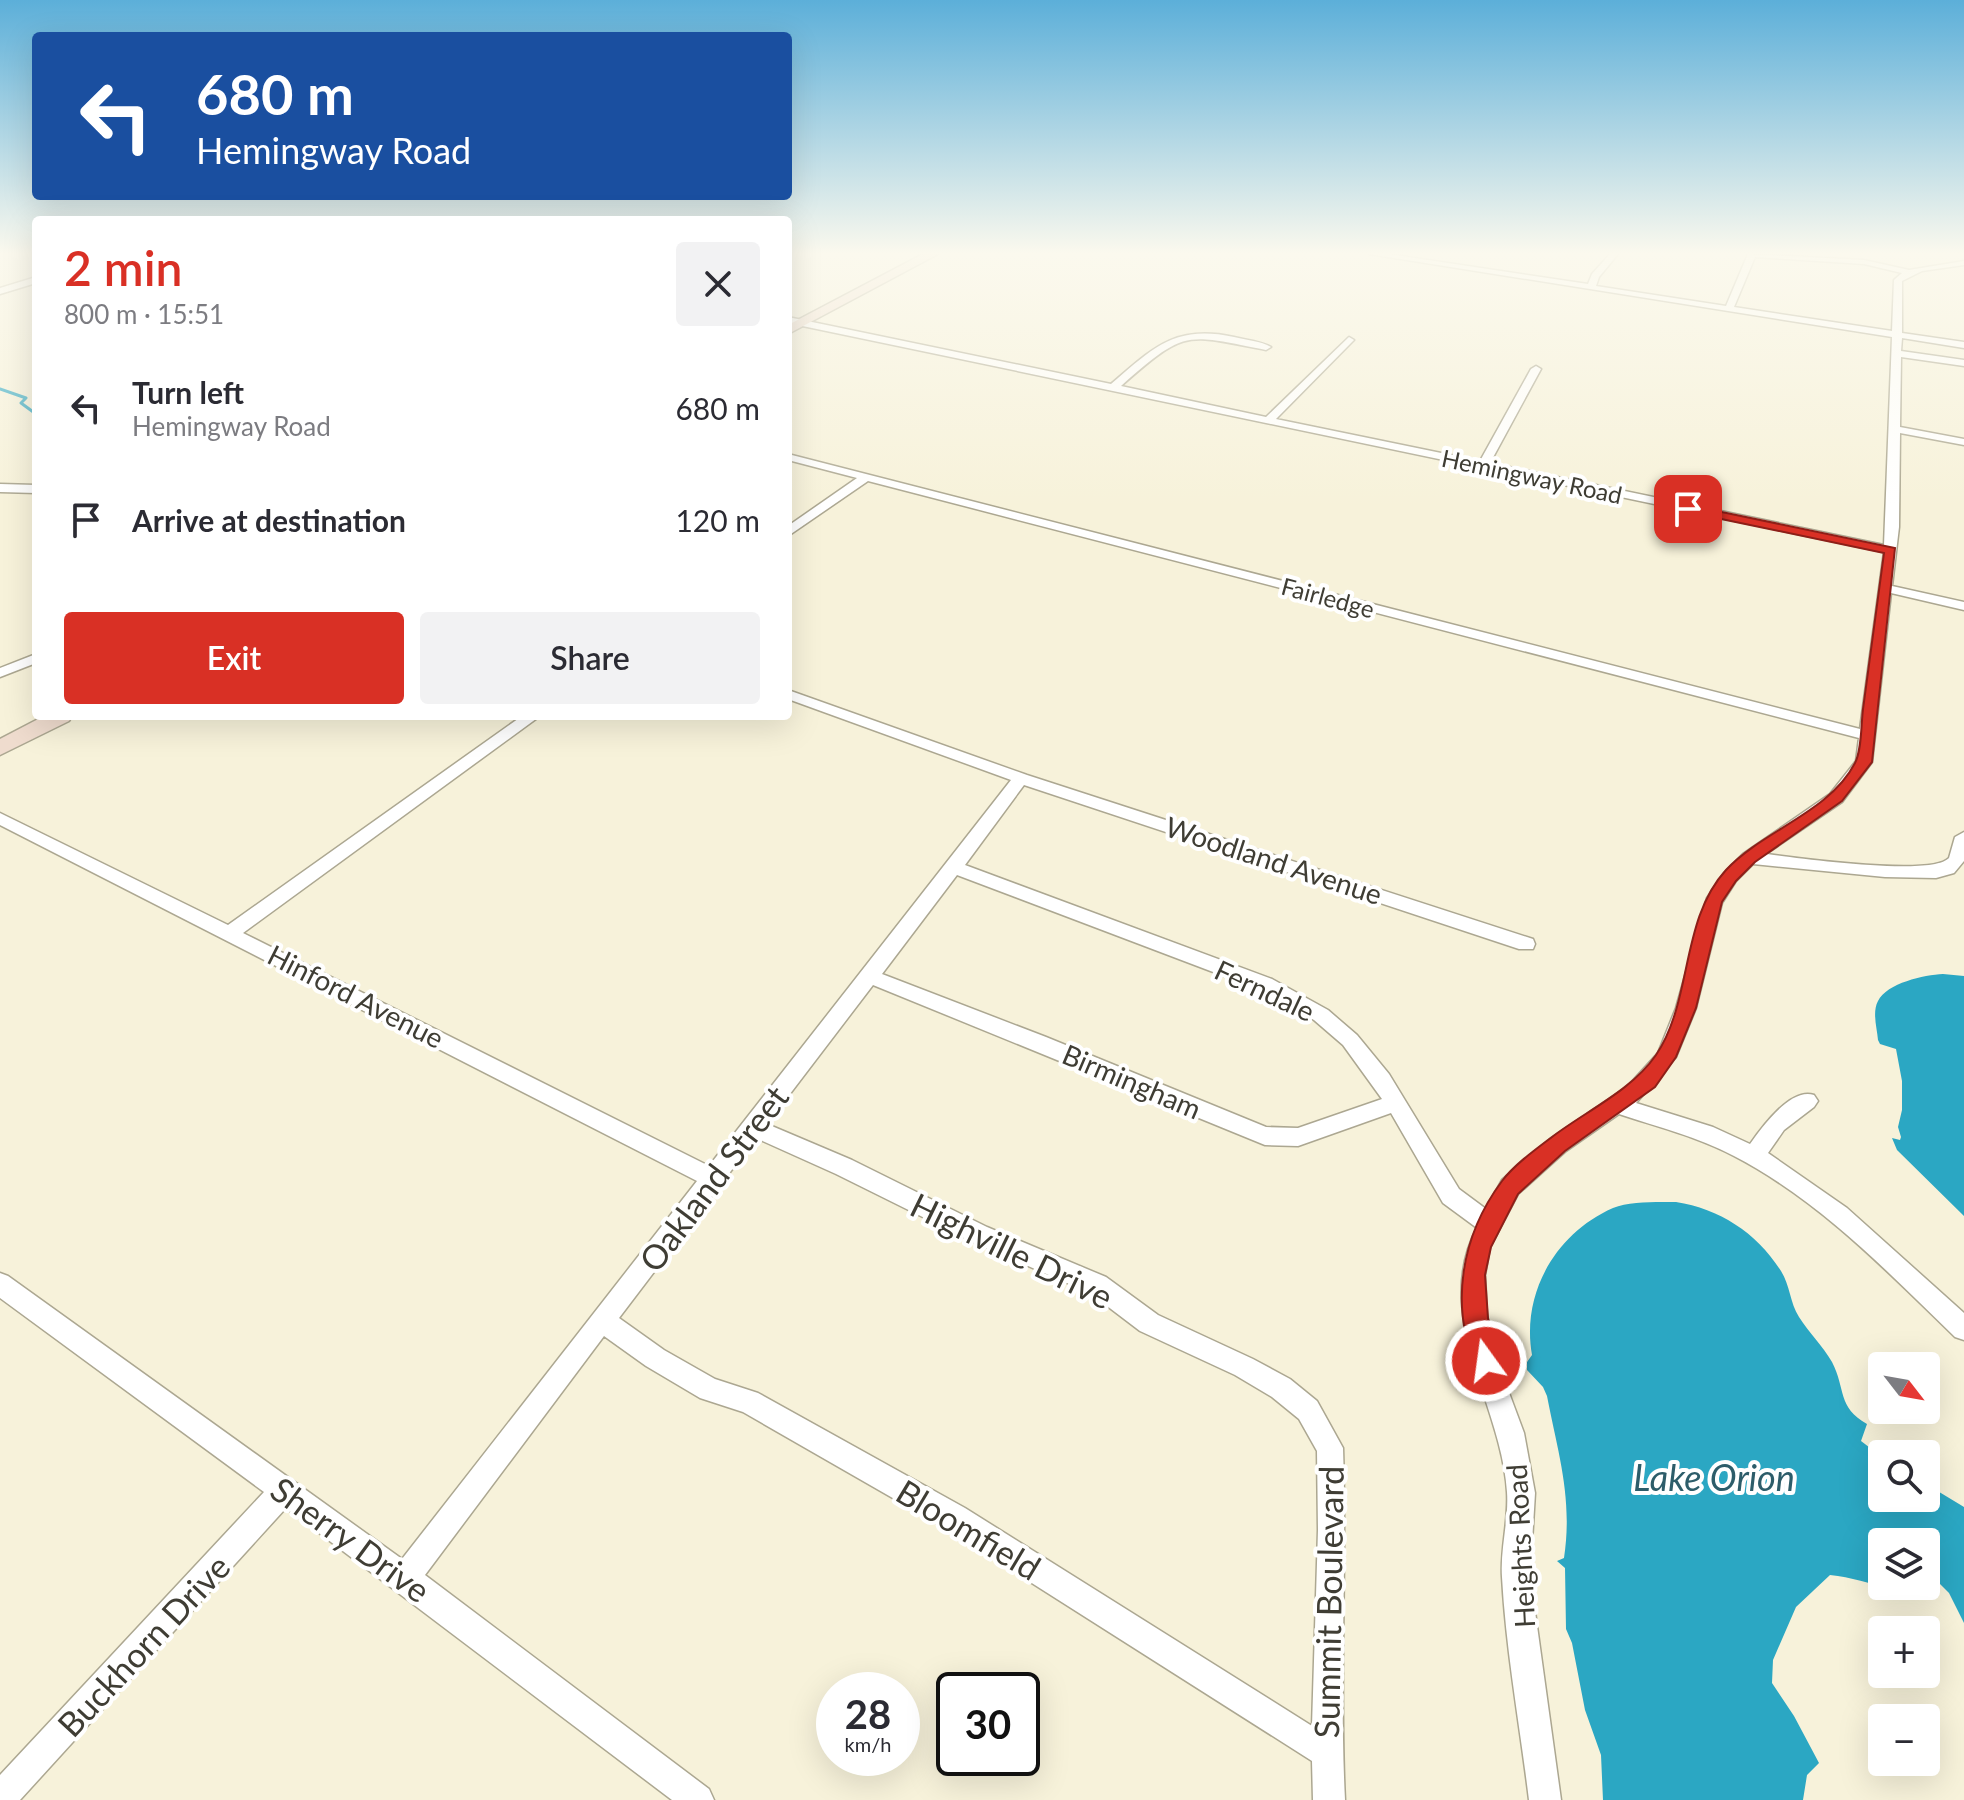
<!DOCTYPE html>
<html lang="en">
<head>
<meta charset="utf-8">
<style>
  :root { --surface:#fff; --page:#f2f2f3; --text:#2b2b33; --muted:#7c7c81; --accent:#d93025 }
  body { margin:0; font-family:Lato,sans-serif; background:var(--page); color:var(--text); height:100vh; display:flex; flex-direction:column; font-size:30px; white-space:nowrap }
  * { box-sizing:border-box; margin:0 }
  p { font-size:26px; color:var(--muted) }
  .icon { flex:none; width:44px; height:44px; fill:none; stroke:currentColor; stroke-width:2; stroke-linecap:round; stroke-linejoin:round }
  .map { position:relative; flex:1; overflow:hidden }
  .side { position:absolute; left:32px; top:216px; width:760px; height:504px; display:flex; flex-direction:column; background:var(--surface); border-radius:8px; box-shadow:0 8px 32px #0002 }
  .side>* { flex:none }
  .hud { position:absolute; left:32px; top:32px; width:760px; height:168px; border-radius:8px; box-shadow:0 8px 32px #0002; background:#1a4fa0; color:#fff; overflow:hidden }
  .needle { width:52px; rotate:121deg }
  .controls { position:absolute; left:1868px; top:1352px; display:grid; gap:16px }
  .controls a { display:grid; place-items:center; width:72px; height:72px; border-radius:8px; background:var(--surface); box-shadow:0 8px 32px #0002; font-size:40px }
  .speed { position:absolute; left:816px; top:1672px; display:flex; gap:16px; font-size:40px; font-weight:700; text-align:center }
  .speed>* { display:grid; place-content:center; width:104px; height:104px; border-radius:50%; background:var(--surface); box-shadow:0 8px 32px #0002; line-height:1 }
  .speed small { font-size:20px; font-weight:400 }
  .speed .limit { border:4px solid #111; border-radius:12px; background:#fff; color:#111 }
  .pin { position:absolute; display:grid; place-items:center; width:68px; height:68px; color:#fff; margin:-34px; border-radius:16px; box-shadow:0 4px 12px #0006 }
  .me { position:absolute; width:88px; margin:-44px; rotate:346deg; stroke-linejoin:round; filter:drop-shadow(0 0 6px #0008) }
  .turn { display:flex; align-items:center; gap:28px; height:168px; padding:0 32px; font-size:36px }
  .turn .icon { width:104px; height:104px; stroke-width:2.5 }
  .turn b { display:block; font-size:56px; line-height:68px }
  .round { display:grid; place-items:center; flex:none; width:84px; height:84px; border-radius:8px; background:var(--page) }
  .overview { display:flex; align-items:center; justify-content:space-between; height:136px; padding:0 32px }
  h1 { font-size:48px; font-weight:600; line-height:60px; color:var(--accent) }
  .primary-button { display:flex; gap:16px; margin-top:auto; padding:16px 32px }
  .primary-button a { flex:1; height:92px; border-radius:8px; background:var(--accent); color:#fff; font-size:32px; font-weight:600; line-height:92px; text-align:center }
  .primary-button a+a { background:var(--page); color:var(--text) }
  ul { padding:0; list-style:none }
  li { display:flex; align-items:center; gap:24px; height:112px; padding:0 32px }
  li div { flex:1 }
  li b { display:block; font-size:30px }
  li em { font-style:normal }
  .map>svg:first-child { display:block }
  .water { fill:#2ba7c3 }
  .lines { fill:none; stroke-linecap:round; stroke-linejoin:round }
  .stream { stroke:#2ba7c3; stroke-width:3 }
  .minor-casing { stroke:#aca791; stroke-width:3 }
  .secondary-casing { stroke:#aca791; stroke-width:3 }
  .minor { fill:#fff; fill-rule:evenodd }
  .secondary { fill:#efdcce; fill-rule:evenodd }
  .route { fill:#d93025; stroke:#8d1f18; stroke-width:2 }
  .labels { text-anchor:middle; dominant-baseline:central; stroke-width:8; stroke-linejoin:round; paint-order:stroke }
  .far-street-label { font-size:24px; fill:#3f3d34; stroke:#fff }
  .street-label { font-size:28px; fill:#3f3d34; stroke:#fff }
  .near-street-label { font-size:34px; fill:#3f3d34; stroke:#fff }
  .near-water-label { font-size:36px; font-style:italic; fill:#2d5d6a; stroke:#fff }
</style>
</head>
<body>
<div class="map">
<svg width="1964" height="1800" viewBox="0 0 1964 1800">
  <rect width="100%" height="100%" fill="#f7f2da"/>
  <!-- water -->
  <g class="water">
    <path d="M 1943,974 L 1964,976 L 1964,1216 L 1897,1150 L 1892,1138 L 1900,1140 L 1901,1137 L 1898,1127 L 1902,1110 L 1902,1081 L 1896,1049 L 1880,1044 L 1878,1040 C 1877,1028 1872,1012 1878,1001 C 1887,983 1924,975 1943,974 Z"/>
    <path d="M 1676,1202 C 1720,1209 1757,1233 1781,1271 C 1790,1285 1790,1303 1799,1317 C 1809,1333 1823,1346 1832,1362 C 1846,1389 1837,1407 1867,1424 L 1861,1441 L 1882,1457 L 1882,1498 L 1926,1498 L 1926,1484 L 1964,1507 L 1964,1623 L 1949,1593 L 1926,1570 L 1926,1542 L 1882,1542 L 1882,1586 L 1891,1588 C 1870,1584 1851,1577 1830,1575 L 1796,1607 L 1773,1660 L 1772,1683 L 1794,1716 L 1819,1763 L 1807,1775 L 1803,1800 L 1603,1800 L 1601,1755 L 1585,1710 L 1572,1643 L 1566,1629 L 1565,1568 L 1557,1561 L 1564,1558 C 1573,1498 1558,1453 1547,1396 L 1543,1387 L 1527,1370 L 1527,1362 L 1532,1355 C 1521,1293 1556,1233 1613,1208 C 1630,1201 1657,1202 1676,1202 Z"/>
  </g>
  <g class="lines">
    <!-- stream -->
    <polyline class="stream" points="0,389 26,398 21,403 36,414"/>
    <!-- minor casing -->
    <g class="minor-casing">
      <g id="minor">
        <path d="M 1369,254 L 1388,254 L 1588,284 L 1592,274 L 1610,254 L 1618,254 L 1599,277 L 1596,286 L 1726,306 L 1748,254 L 1864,260 L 1909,270 L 1964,261 L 1964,265 L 1922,271 L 1902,281 L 1902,333 L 1964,342 L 1964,348 L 1902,338 L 1901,351 L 1964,360 L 1964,366 L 1901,357 L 1900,427 L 1964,439 L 1964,445 L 1900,433 L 1899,527 L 1892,586 L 1964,602 L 1964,610 L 1891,593 L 1872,762 L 1842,802 L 1766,854 C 1797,858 1931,877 1949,858 L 1955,837 L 1964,832 L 1964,861 L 1954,873 L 1936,878 L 1885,877 L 1753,864 L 1736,881 L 1722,903 L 1696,1008 L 1676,1057 L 1636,1103 L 1713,1127 L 1750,1144 C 1762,1127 1791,1087 1814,1095 L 1818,1101 L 1814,1107 L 1784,1130 L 1768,1153 L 1847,1208 L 1964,1313 L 1964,1340 L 1955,1337 C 1887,1271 1819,1200 1734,1156 C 1698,1137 1658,1127 1619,1114 L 1566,1151 L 1518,1194 L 1490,1247 L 1485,1275 L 1487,1318 L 1505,1382 L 1524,1433 L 1535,1493 L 1530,1575 L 1561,1800 L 1529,1800 C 1520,1726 1506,1651 1502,1577 C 1500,1549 1509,1520 1507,1492 C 1502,1405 1431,1314 1477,1228 L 1443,1203 L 1391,1113 L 1298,1146 L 1265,1145 L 873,985 L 767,1124 L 852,1160 L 987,1227 L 1106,1277 L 1158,1315 L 1253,1359 L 1290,1379 L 1317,1401 L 1343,1448 C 1347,1565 1339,1683 1345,1800 L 1313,1800 L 1312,1761 L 945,1528 L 743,1412 L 700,1398 L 646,1366 L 604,1336 L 425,1575 L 709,1789 L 714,1800 L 672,1800 L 286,1508 L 20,1800 L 0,1800 L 0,1775 L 264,1492 L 0,1298 L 0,1273 L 8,1276 L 402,1559 L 697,1181 L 0,825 L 0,813 L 228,925 L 522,716 L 540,716 L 243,933 L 709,1166 L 1011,780 L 788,699 L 788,690 L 1027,775 L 1533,939 L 1535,944 L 1533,949 L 1519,949 L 1024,785 L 965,865 L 1272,979 L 1328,1010 L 1357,1035 L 1389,1074 L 1459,1189 L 1486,1209 L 1502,1180 L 1550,1139 L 1627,1087 L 1658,1053 L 1676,1008 L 1707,898 L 1724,873 L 1743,854 L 1830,794 L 1856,761 L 1859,738 L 868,481 L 788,536 L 788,526 L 857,478 L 788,460 L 788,454 L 1860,729 L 1884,552 L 788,323 L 788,317 L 1111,384 C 1153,348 1175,324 1234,337 C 1246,340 1261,341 1271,347 L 1266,350 C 1184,334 1186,329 1121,386 L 1266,417 L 1349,337 L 1354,340 L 1352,342 L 1276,419 L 1480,461 L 1531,369 L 1536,366 L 1541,369 L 1490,463 L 1884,545 L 1892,337 ZM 1755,257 L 1864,264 L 1902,273 L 1894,280 L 1892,331 L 1734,307 ZM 957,875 L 1258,989 L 1314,1020 L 1343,1045 L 1382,1099 L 1298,1128 L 1266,1127 L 1046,1037 L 882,974 ZM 756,1138 L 836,1174 L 971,1241 L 1090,1293 L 1140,1331 L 1235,1375 L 1272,1397 L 1299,1419 L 1317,1451 L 1318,1530 L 1312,1726 L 965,1508 L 758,1393 L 715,1379 L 664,1350 L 619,1318 Z"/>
        <polygon points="36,277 36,283 0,294 0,288"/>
        <polygon points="0,484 36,485 36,493 0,492"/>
        <polygon points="36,654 36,663 0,677 0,668"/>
      </g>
    </g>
    <!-- secondary casing -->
    <g class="secondary-casing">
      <g id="secondary">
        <polygon points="923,254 938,254 788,334 788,325"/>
        <polygon points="44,716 72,716 69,721 0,755 0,739"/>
      </g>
    </g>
    <!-- minor -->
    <use href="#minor" class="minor"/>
    <!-- secondary -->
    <use href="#secondary" class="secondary"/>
  </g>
  <!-- sky -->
  <linearGradient id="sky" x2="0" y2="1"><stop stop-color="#5cafd9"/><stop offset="0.5" stop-color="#fbf9ee"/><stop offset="1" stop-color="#fbf9ee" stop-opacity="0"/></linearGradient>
  <rect width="1964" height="506" fill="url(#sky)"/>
  <!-- route -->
  <path class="route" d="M 1688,505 L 1895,548 L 1872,762 L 1842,801 L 1755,862 L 1736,881 L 1722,902 L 1696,1008 L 1676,1057 L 1655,1087 L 1565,1151 L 1518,1194 L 1491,1247 L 1485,1275 L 1488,1318 L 1499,1361 L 1495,1369 L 1486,1373 L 1477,1369 C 1449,1306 1461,1236 1502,1181 C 1514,1165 1536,1149 1552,1137 C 1586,1111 1631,1091 1656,1055 C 1693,1000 1680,920 1726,870 C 1763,830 1829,813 1855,763 C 1862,749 1861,724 1863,709 C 1870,657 1877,605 1884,553 L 1683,511 L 1682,509 Z"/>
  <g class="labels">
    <!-- far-street labels -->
    <g class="far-street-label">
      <text transform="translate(1532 476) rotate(12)">Hemingway Road</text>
      <text transform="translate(1328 597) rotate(15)">Fairledge</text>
    </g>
    <!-- street labels -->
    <g class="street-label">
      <text transform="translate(1274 860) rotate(18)">Woodland Avenue</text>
      <text transform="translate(1265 990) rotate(25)">Ferndale</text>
      <text transform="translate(356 996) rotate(27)">Hinford Avenue</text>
      <text transform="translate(1132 1081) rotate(23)">Birmingham</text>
      <text transform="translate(1520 1546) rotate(-93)">Heights Road</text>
    </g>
    <!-- near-street labels -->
    <g class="near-street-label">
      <text transform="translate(713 1178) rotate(-53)">Oakland Street</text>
      <text transform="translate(1012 1250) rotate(26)">Highville Drive</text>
      <text transform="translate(969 1529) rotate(31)">Bloomfield</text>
      <text transform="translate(351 1539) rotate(36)">Sherry Drive</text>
      <text transform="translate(1328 1602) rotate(-89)">Summit Boulevard</text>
      <text transform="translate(143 1645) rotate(-47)">Buckhorn Drive</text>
    </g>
    <!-- near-water labels -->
    <g class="near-water-label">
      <text x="1714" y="1477">Lake Orion</text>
    </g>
  </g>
</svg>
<div class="controls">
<a><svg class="needle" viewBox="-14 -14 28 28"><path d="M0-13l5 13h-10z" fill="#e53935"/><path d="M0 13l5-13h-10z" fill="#7c7c81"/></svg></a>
<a><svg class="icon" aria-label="search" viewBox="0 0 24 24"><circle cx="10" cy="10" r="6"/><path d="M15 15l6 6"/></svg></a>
<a><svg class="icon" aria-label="layers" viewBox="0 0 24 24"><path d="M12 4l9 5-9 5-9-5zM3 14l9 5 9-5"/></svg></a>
<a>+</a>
<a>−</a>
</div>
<div class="speed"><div>28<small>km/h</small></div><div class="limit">30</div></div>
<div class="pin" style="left:1688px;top:509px;background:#d93025"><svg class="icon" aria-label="arrive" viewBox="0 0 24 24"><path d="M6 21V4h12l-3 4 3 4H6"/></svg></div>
<svg class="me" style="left:1486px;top:1361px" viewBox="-20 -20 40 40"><circle r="17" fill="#d93025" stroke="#fff" stroke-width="3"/><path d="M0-11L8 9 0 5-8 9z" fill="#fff"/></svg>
<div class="hud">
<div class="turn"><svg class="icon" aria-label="left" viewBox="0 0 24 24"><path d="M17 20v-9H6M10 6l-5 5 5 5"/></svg><div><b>680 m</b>Hemingway Road</div></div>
</div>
<section class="side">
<div class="overview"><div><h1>2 min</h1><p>800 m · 15:51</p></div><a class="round"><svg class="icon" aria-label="close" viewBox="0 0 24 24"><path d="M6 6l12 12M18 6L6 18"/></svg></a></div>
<ul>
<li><svg class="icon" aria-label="left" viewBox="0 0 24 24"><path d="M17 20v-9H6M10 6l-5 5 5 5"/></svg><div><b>Turn left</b><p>Hemingway Road</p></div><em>680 m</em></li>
<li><svg class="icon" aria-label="arrive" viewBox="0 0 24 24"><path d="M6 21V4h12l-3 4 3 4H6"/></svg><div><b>Arrive at destination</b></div><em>120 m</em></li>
</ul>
<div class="primary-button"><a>Exit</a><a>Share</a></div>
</section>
</div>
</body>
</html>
